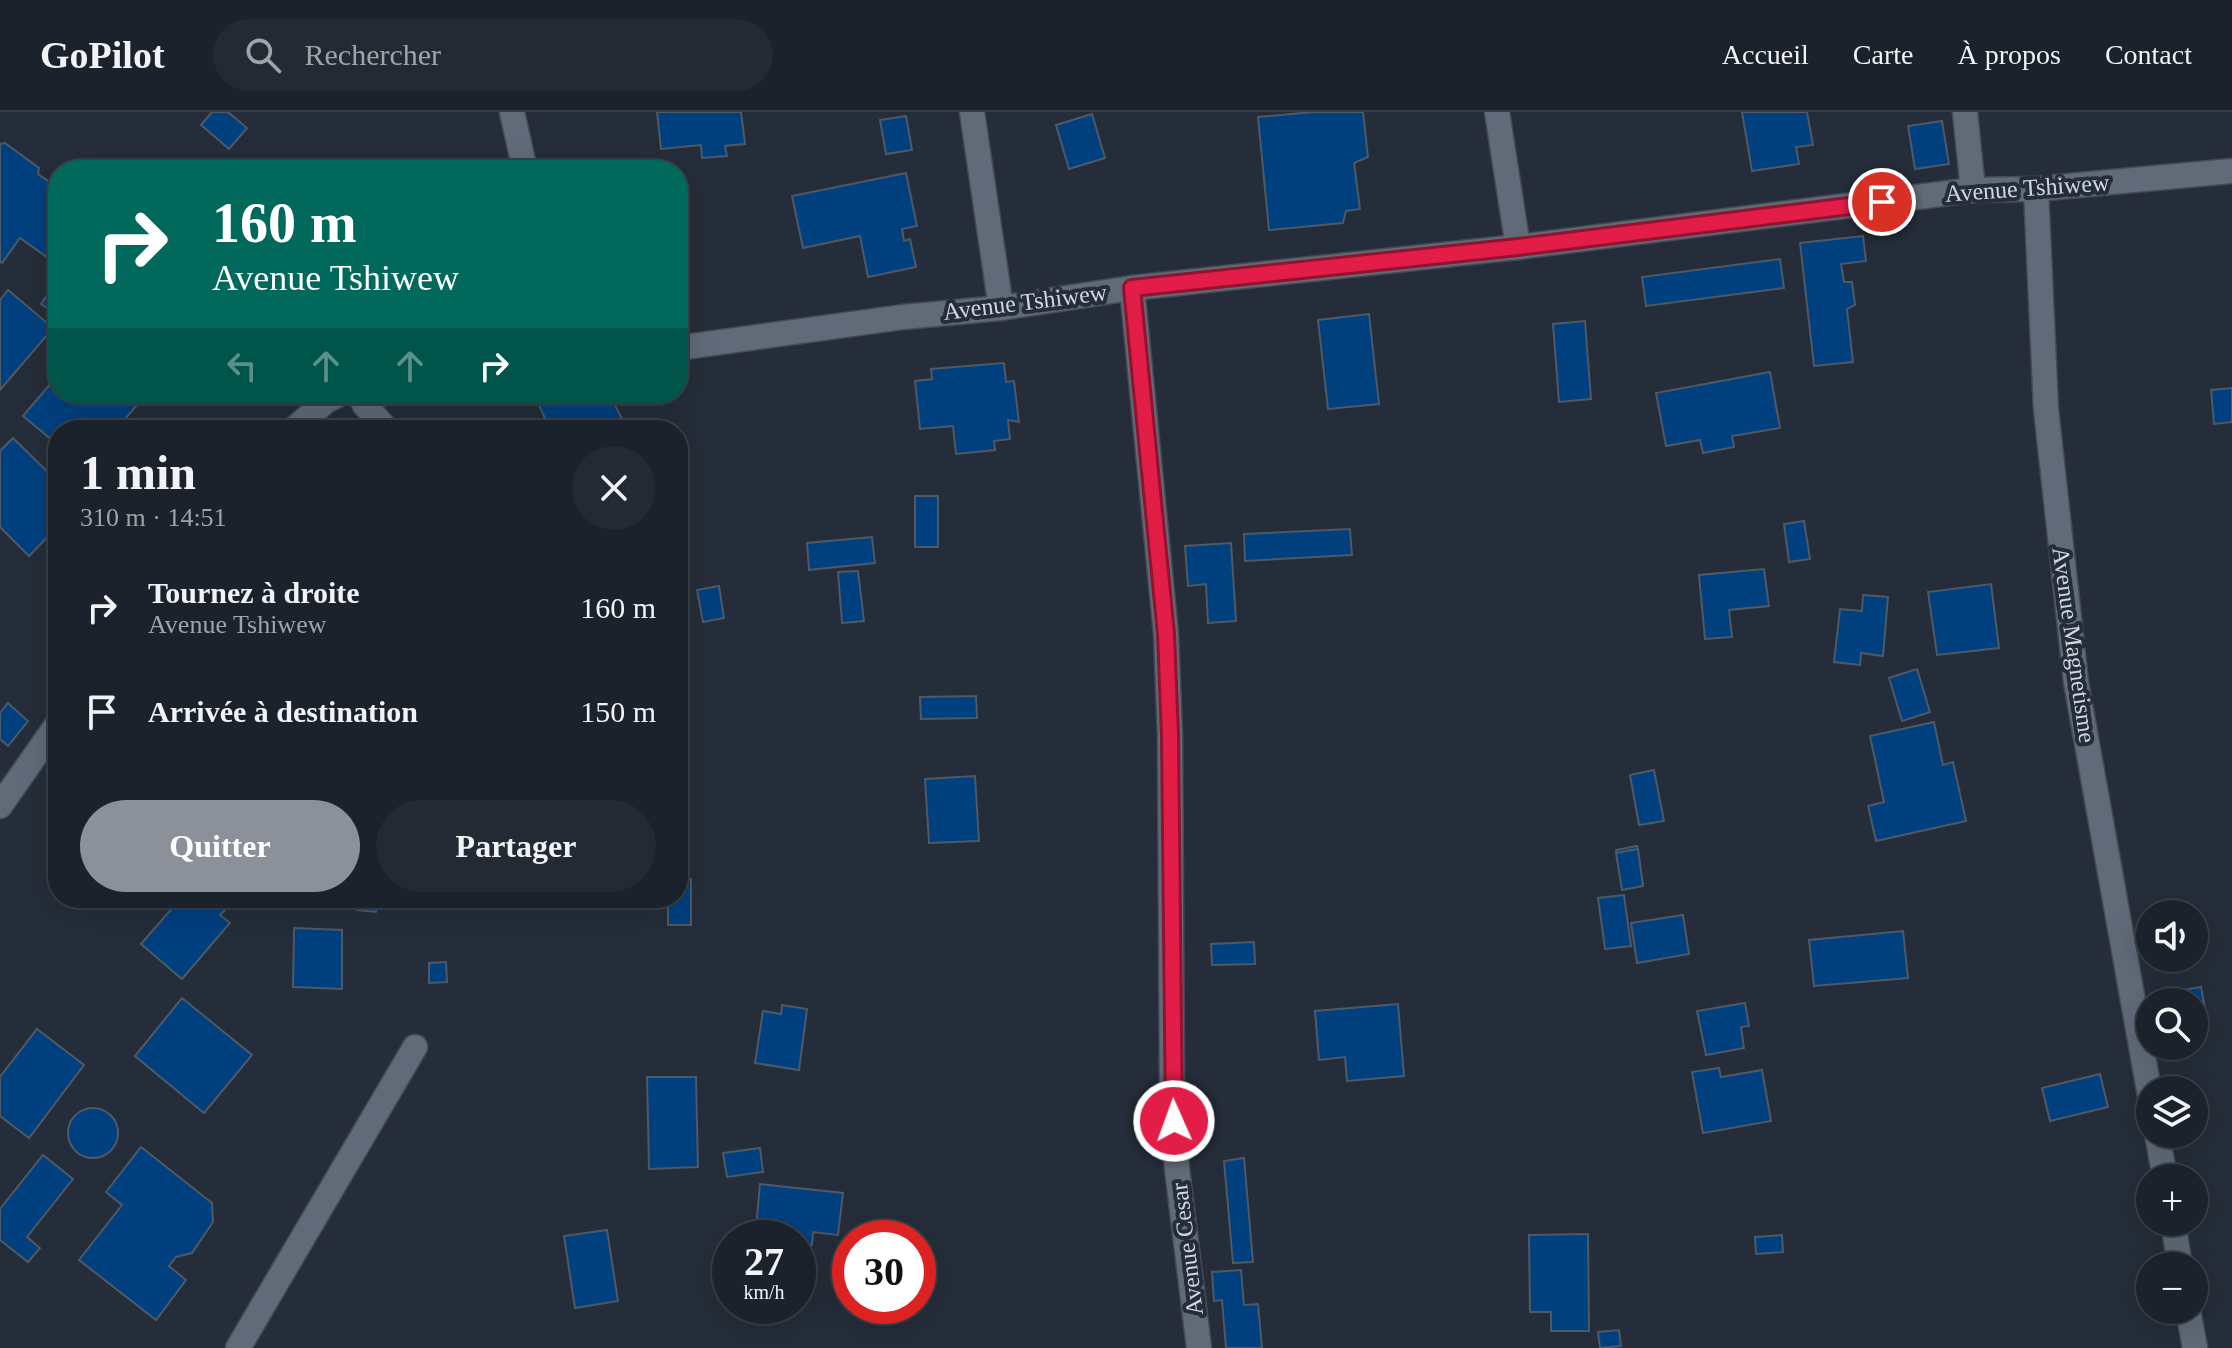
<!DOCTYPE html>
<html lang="fr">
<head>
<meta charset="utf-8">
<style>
  :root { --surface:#1b222b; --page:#242a33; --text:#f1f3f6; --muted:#a0a4a9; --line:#393f47; --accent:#8c9099 }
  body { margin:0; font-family:"Times New Roman",serif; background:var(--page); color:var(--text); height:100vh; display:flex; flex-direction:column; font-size:30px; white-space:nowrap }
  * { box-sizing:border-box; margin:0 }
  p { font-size:26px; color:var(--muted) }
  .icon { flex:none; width:44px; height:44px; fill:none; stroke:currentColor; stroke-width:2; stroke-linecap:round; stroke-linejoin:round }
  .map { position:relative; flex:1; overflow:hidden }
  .side { position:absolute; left:48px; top:308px; width:640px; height:488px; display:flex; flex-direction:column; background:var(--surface); border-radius:32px; box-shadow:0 8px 32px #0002,0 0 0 2px var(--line) }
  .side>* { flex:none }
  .guide { position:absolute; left:48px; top:48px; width:640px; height:244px; border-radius:32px; box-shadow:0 8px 32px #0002,0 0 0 2px var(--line); background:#00695c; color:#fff; overflow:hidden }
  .controls { position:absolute; left:2136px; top:788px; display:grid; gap:16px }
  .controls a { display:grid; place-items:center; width:72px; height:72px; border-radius:50%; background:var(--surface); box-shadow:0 8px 32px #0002,0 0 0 2px var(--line); font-size:40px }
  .speed { position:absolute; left:712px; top:1108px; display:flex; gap:16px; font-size:40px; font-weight:700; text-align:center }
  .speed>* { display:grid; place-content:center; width:104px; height:104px; border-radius:50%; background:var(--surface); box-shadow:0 8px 32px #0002,0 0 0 2px var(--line); line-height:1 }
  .speed small { font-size:20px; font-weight:400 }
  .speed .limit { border:12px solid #d22; background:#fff; color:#111 }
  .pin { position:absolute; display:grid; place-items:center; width:68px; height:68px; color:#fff; margin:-34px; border:4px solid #fff; border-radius:50%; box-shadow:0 2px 8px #0007 }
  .me { position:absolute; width:88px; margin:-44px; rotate:358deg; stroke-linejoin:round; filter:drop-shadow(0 0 6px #0008) }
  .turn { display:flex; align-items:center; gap:28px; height:168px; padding:0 32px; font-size:36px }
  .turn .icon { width:104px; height:104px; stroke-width:2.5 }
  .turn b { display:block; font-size:56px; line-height:68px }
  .lanes { display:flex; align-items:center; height:76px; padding:0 32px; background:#0003; justify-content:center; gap:40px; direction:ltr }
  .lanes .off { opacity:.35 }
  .round { display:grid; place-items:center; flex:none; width:84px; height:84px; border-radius:42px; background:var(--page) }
  .headline { display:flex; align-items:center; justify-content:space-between; height:136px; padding:0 32px }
  h1 { font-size:48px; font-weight:800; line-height:60px }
  .cta { display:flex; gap:16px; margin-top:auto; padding:16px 32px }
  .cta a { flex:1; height:92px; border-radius:48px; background:var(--accent); color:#fff; font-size:32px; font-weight:800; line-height:92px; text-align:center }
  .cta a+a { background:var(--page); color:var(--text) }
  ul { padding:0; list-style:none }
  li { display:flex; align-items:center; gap:24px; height:104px; padding:0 32px }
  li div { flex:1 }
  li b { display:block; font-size:30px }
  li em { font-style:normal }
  header { display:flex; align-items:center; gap:48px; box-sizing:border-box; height:112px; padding:0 40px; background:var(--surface); border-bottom:2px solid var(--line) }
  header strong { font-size:38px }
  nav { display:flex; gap:44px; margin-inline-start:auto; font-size:28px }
  .search { width:560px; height:72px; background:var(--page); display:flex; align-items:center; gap:20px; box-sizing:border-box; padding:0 28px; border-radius:44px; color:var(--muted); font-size:30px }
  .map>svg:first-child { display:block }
  .building { fill:#00407f; stroke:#4e5966; stroke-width:2 }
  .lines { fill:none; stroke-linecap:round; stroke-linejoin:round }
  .minor-casing { stroke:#444b55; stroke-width:27 }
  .minor { stroke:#606a78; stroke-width:24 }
  .route-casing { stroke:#92132f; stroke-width:20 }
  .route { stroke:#e11d48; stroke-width:14 }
  .labels { text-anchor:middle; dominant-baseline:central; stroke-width:8; stroke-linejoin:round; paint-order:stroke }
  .street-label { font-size:24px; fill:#d1d7df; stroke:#242d39 }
</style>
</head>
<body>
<header>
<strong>GoPilot</strong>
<div class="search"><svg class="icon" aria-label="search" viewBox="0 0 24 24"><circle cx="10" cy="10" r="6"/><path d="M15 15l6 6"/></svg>Rechercher</div>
<nav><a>Accueil</a><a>Carte</a><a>À propos</a><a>Contact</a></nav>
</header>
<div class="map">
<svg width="2232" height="1236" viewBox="0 0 2232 1236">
  <rect width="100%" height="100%" fill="#242d39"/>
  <!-- building -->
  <g class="building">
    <polygon points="212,0 228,0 247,16 229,37 201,13"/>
    <polygon points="657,0 741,0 745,32 725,34 727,44 702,46 701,33 661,37"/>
    <polygon points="1313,0 1363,0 1368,45 1354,51 1360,97 1346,99 1343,111 1269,118 1258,5"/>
    <polygon points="1742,0 1807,0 1813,33 1796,35 1799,52 1752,59"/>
    <polygon points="1092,2 1105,46 1069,57 1056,13"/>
    <polygon points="906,4 912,38 886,42 880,8"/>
    <polygon points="1942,9 1949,52 1915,57 1908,14"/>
    <polygon points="5,31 39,56 38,62 58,76 58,153 20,126 2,151 0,150 0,32"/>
    <polygon points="906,61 917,114 902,117 904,129 910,127 916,155 868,165 860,124 803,136 792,84"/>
    <polygon points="1863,124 1866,149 1841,152 1844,170 1852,170 1855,193 1847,197 1853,250 1814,254 1800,131"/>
    <polygon points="1780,147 1784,176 1646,194 1642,165"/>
    <polygon points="58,167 58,196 54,201 41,192"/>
    <polygon points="8,178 53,216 0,278 0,188"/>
    <polygon points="1369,202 1379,292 1328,297 1318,208"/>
    <polygon points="1585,209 1591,287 1559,290 1553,212"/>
    <polygon points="1004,251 1006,270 1014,269 1019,310 1008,308 1010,327 994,329 995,338 956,342 953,314 920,317 915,269 932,267 931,257"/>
    <polygon points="1770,260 1780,316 1732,324 1734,335 1703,341 1700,328 1666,334 1656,281"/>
    <polygon points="58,263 58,282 147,282 115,318 58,318 58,333 23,304"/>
    <polygon points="2232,276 2232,310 2214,312 2211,278"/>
    <polygon points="557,282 567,282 572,287 583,282 609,282 628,318 521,318 545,306 538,291"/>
    <polygon points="13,326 58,370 58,414 29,444 0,415 0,339"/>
    <rect x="915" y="384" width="23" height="51"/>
    <polygon points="1804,409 1810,447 1789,450 1784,412"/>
    <polygon points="1350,417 1352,443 1245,449 1244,422"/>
    <polygon points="872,425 875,451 809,458 807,431"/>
    <polygon points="1231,431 1236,509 1208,511 1206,472 1188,474 1185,434"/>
    <polygon points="1764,457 1769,494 1729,498 1732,525 1705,527 1699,463"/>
    <polygon points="858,459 864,509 842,511 838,460"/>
    <polygon points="1991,472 1999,536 1937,543 1928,480"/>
    <polygon points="719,474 724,506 703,510 697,478"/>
    <polygon points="1863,483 1888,485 1883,544 1861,541 1860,553 1834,550 1840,497 1862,499"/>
    <polygon points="1917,557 1930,600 1902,609 1889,566"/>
    <polygon points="976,584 977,606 921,607 920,585"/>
    <polygon points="8,591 28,609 8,634 0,627 0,601"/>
    <polygon points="1934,610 1943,653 1953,650 1966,709 1876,729 1868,694 1884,690 1870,624"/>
    <polygon points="1654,658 1664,709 1639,713 1630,663"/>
    <polygon points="975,664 979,729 929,731 925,667"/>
    <polygon points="1637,734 1643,774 1623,777 1616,738"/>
    <polygon points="1638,737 1643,774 1622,778 1616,741"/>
    <polygon points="678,767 691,767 691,813 668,813 668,786 678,786"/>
    <polygon points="1624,783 1631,834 1605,837 1598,786"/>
    <polygon points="181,786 190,790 194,786 220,786 229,794 220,803 230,811 182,867 141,832"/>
    <polygon points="358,786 378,786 376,800 357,798"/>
    <polygon points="1683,803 1689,842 1637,851 1631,811"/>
    <polygon points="294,816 342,818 342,877 293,875"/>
    <polygon points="1903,819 1908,866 1814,874 1809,828"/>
    <polygon points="1254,830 1255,852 1212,853 1211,832"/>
    <polygon points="446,850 447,870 429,871 429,851"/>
    <polygon points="2201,875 2205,896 2194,898 2194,890 2179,890 2177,879"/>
    <polygon points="182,886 252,943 204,1001 135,944"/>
    <polygon points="1745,891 1749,914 1741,915 1744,936 1706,943 1697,899"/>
    <polygon points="1398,892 1404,964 1347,969 1345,945 1319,948 1315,899"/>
    <polygon points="782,893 807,897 799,958 755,951 763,899 781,902"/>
    <polygon points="37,917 84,953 29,1026 0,1004 0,965"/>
    <polygon points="1719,956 1721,965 1762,958 1771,1009 1703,1021 1692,960"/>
    <polygon points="2100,962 2108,995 2050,1009 2042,976"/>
    <polygon points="647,965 696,965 698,1055 649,1057"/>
    <circle cx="93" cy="1021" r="25"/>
    <polygon points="141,1035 212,1091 213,1110 192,1141 176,1145 169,1154 186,1168 156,1208 79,1148 122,1093 106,1080"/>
    <polygon points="760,1036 763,1060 727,1065 723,1041"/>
    <polygon points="43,1043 73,1067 27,1125 40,1136 28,1150 0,1128 0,1097"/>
    <polygon points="1244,1046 1253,1150 1233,1151 1224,1049"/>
    <polygon points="760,1072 843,1081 838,1123 813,1120 812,1133 798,1132 798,1126 755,1126"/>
    <polygon points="607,1118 618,1189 575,1196 564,1124"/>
    <polygon points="1588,1122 1589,1219 1551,1219 1551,1200 1530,1200 1529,1123"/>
    <polygon points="1782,1123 1783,1140 1756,1142 1755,1125"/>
    <polygon points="1241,1158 1244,1193 1258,1192 1262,1236 1226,1236 1222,1188 1214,1189 1212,1160"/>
    <polygon points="1619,1218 1621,1234 1600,1236 1598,1220"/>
  </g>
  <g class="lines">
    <!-- minor casing -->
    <g class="minor-casing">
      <g id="minor">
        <polyline points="512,0 525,58"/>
        <polyline points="972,0 1001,196"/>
        <polyline points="1497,0 1518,135"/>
        <polyline points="1965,0 1973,78"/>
        <polyline points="2036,77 2046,297 2076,570 2150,984"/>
        <polyline points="1132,176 1166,522 1170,624 1172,985 1177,1057 1199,1236"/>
        <polyline points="678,236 903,205 1001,196 1132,176 1518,135 1973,78 2036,77 2232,59"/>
        <polyline points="362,282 364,292 387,318"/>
        <polyline points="293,318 326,289 340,282"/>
        <polyline points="0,694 58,611"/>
        <polyline points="2157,1022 2165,1066"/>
        <polyline points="2173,1110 2180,1154"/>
        <polyline points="2188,1198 2195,1236"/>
        <polyline points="238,1236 415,935"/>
      </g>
    </g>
    <!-- minor -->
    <use href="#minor" class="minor"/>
  </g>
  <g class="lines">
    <!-- route casing -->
    <g class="route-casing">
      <polyline id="route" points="1174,1009 1170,624 1166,522 1132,176 1518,135 1882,90"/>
    </g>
    <!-- route -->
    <use href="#route" class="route"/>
  </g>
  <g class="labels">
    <!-- street labels -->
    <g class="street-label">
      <text transform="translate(2027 76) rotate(-4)">Avenue Tshiwew</text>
      <text transform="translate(1025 190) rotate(-7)">Avenue Tshiwew</text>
      <text transform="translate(2074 533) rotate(82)">Avenue Magnetisme</text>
      <text transform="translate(1187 1137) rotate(-97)">Avenue Cesar</text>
    </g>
  </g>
</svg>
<div class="controls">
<a><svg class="icon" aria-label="sound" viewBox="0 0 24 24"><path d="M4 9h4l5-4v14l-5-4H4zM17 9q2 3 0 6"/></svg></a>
<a><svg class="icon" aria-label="search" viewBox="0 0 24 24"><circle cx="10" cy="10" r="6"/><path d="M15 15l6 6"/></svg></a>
<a><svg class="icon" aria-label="layers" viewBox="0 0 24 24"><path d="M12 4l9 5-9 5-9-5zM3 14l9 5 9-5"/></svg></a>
<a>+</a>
<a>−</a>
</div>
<div class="speed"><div>27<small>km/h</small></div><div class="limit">30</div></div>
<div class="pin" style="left:1882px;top:90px;background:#d93025"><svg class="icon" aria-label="arrive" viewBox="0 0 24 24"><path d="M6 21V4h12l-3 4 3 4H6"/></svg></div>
<svg class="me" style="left:1174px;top:1009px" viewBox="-20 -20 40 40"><circle r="17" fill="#e11d48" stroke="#fff" stroke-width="3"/><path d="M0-11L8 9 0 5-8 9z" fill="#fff"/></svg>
<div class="guide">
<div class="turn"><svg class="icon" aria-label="right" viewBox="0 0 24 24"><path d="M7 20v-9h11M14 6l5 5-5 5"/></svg><div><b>160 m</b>Avenue Tshiwew</div></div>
<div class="lanes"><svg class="icon off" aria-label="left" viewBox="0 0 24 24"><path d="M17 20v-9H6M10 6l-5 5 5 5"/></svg><svg class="icon off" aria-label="ahead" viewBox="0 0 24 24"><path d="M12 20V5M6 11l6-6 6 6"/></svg><svg class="icon off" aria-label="ahead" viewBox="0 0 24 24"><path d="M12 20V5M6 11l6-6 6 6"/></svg><svg class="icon" aria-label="right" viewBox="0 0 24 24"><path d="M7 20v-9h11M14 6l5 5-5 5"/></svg></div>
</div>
<section class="side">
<div class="headline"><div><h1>1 min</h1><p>310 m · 14:51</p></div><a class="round"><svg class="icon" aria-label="close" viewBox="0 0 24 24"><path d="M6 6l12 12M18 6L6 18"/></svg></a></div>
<ul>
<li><svg class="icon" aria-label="right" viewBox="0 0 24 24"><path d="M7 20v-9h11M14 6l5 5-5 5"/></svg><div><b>Tournez à droite</b><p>Avenue Tshiwew</p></div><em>160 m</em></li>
<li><svg class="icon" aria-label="arrive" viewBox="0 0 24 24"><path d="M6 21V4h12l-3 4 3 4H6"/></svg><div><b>Arrivée à destination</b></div><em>150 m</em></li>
</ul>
<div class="cta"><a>Quitter</a><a>Partager</a></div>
</section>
</div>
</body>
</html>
